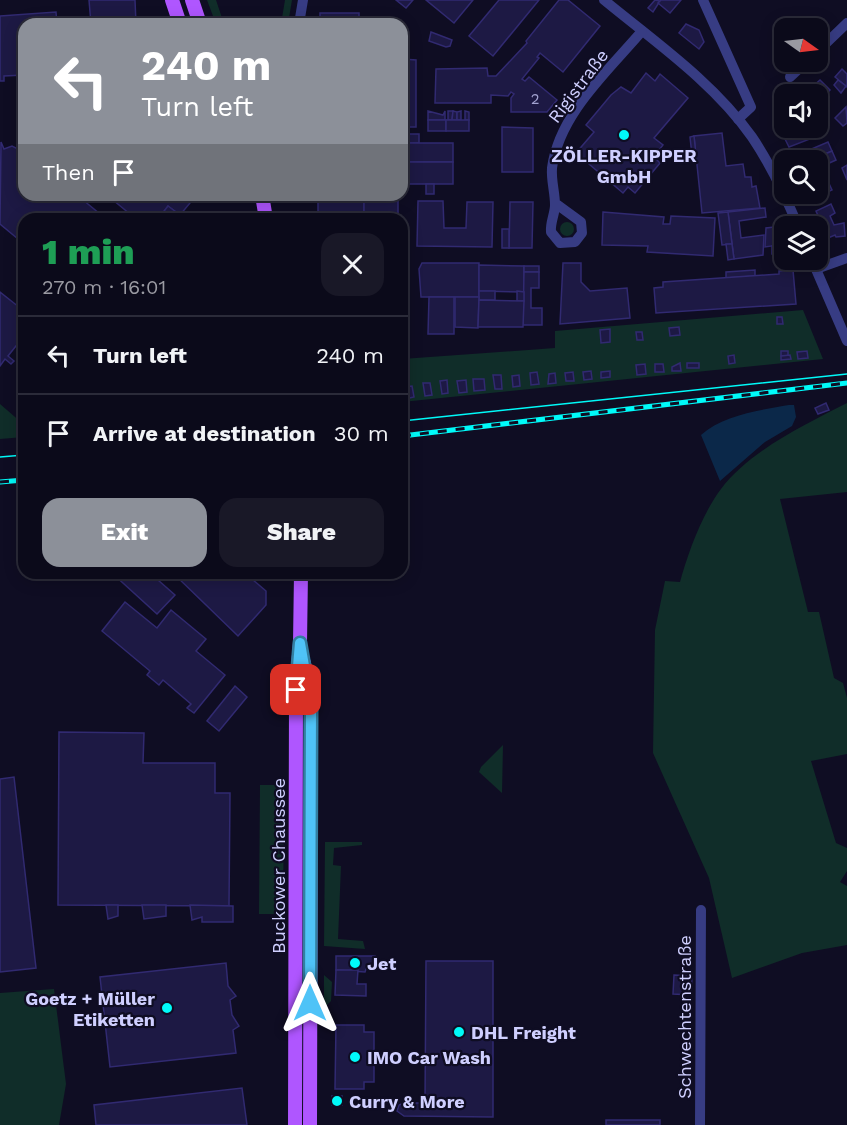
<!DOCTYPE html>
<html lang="en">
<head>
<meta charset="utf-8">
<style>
  :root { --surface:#0b0a1a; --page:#191827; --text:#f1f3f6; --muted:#9a9aa2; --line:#2b2b39; --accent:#8c9099 }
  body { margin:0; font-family:"Work Sans",sans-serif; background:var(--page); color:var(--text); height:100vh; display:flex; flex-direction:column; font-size:22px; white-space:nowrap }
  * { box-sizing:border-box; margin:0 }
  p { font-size:20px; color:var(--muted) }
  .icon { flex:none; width:33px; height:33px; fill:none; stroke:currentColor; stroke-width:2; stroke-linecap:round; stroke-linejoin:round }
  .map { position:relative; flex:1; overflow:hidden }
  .side { position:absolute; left:18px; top:213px; width:390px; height:366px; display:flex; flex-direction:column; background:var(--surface); border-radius:18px; box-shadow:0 3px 15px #0003,0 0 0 2px var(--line) }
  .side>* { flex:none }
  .hud { position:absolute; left:18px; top:18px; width:390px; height:183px; border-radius:18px; box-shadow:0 3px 15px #0003,0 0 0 2px var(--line); background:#8c9099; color:#fff; overflow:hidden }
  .needle { width:39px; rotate:104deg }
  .tools { position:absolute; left:774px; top:18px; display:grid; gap:12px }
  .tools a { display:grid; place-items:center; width:54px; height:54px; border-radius:12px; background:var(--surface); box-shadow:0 3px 15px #0003,0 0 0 2px var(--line); font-size:30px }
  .pin { position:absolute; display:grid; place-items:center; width:51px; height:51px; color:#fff; margin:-26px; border-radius:12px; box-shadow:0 3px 9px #0006 }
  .me { position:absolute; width:66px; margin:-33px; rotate:0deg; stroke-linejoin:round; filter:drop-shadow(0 0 4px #0008) }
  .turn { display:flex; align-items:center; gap:21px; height:126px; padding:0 24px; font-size:27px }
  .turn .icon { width:78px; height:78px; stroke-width:2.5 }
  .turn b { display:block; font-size:42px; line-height:51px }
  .then { display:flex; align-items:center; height:57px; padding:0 24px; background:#0003; gap:12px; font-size:22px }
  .round { display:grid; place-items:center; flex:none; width:63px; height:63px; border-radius:18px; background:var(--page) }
  .headline { display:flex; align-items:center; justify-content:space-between; height:102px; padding:0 24px }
  h1 { font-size:36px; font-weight:800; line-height:45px; color:#1e9e55 }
  .button { display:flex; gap:12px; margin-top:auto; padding:12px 24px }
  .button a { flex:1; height:69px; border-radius:18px; background:var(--accent); color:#fff; font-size:24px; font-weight:800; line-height:69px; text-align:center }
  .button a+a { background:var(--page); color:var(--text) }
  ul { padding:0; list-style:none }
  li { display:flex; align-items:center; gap:18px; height:78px; padding:0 24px; border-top:2px solid var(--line) }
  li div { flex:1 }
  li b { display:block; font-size:22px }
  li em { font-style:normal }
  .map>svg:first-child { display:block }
  .green { fill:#102d29 }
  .water { fill:#0b2849 }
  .building { fill:#1d1944; stroke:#312a71; stroke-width:1.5 }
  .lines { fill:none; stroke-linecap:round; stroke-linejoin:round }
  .minor { stroke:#373c83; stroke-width:10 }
  .major { stroke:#af56ff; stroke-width:14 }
  .tram { stroke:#00faf9; stroke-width:1.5 }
  .rail-casing { stroke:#00faf9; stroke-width:5 }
  .rail { stroke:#0f0d23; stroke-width:3; stroke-dasharray:9; stroke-linecap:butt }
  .route-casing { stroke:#337fa1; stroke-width:15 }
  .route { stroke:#4fc3f7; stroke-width:10 }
  .poi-dot { fill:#00faf9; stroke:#0f0d23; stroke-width:2 }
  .labels { text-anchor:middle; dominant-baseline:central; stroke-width:4.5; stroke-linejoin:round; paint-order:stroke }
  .number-label { font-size:15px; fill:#a2a2d0 }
  .street-label { font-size:18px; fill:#cfcfff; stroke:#0f0d23 }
  .poi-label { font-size:18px; font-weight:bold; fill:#cfcfff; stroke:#0f0d23; text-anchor:start }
</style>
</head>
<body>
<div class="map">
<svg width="847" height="1125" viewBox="0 0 847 1125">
  <rect width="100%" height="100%" fill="#0f0d23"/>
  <!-- green -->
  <g class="green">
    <polygon points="207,0 216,0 224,24 216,24"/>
    <polygon points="285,0 292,0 288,24 281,24"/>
    <circle cx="567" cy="229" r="7"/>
    <polygon points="803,310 823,359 402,402 402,359 555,348 555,331"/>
    <path d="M 847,403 L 847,492 L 780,499 L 808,612 L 819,612 L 834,678 L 843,683 L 847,698 L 847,754 L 811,761 L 836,843 L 847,848 L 847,871 L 840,882 L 847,886 L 847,945 L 802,953 L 732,978 L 709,878 L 653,753 L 655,630 L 665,581 L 680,582 C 688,553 702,514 721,489 C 749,451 806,424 847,403 Z"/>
    <polygon points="0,404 22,423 24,437 0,439"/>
    <polygon points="503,745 502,793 479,772 481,767"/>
    <polygon points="260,785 284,785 283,914 259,914"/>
    <polygon points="325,842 362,842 362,845 334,848 333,865 341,866 338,939 363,941 365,949 324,946"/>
    <polygon points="324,975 332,982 331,1001 324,1008"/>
    <polygon points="54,989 66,1084 59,1125 0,1125 0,993"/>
  </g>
  <!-- water -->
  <path class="water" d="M 789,405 L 794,405 L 796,417 L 792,426 L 765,442 L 720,481 L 701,435 C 723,415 761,410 789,405 Z"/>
  <!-- building -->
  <g class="building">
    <polygon points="89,0 135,0 136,24 91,24"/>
    <polygon points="396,0 413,0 406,8"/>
    <polygon points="426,0 473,0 454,23"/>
    <polygon points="499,0 539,0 493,56 469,36"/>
    <polygon points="559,0 568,0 600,26 563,72 540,53 537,57 539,58 522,79 525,81 529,77 557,100 547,112 511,112 511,98 514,94 511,92 508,96 491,95 491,103 435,103 436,69 487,68 488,76 496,76 527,43 526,41"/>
    <polygon points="655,0 660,1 653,12 648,8"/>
    <polygon points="681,0 670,13 658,3 661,0"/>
    <polygon points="56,12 57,24 24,24 24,75 4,76 4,81 0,81 0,16"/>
    <rect x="320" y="13" width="39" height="11"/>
    <polygon points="246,21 281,22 281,24 246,24"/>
    <polygon points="686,24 699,30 704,42 699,49 679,33"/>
    <polygon points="431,32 452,40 450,46 446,47 429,41"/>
    <polygon points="402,59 416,60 416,127 402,127"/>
    <polygon points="842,69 847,74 847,87 835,77"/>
    <polygon points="646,73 655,81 660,74 688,98 654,138 663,145 654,157 660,163 635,193 628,187 623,193 576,153 594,132 586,125 611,95 621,87 631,93"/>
    <polygon points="820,80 830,90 820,100 818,94 810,89"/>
    <polygon points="838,80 846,86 841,93 834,85"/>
    <polygon points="784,102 784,119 780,121 775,109"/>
    <polygon points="846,107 847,123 843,126 835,118"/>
    <polygon points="428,111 443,115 445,111 445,120 428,120"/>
    <polygon points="448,111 453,111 452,120 448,120"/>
    <polygon points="453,111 457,112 457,120 452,120"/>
    <polygon points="461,111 461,120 457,120 457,112"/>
    <polygon points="465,111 469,112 469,120 465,120"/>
    <rect x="428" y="120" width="18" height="11"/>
    <rect x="446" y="120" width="23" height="11"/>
    <polygon points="502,127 533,128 533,172 502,172"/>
    <polygon points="793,128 803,128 810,139 789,147 784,137 795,133"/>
    <polygon points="722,133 726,166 743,164 745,177 751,177 752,187 756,186 760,208 702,213 694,136"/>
    <rect x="408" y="134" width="11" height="9"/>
    <polygon points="694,136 696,155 692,155 690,137"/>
    <rect x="402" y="137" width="6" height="6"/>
    <polygon points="1,142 4,149 12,146 24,152 24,195 77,195 106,219 24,219 24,244 0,224"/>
    <polygon points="828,142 832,151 811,160 807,151"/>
    <rect x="402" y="143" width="6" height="19"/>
    <rect x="408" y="143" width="45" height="19"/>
    <polygon points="799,149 803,158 794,160 791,153"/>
    <polygon points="832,151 836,160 818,168 818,160 811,160"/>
    <rect x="408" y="162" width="45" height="22"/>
    <polygon points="847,165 847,180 842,168"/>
    <polygon points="825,175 832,190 819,196 818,178"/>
    <rect x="426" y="184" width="8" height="10"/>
    <polygon points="107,195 192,195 195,197 180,215 168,206 158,219 136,219"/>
    <rect x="318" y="195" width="46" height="23"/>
    <rect x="364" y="195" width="34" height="24"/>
    <polygon points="418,201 443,201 444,228 466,228 467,202 493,202 492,247 417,246"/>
    <polygon points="510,202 533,202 532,248 509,248"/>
    <polygon points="831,204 835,213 830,216 834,225 844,223 845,236 836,237 835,235 828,238 816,211"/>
    <polygon points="168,206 180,215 177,219 158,219"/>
    <polygon points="765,208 766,217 739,221 741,238 764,235 763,255 734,259 728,212"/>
    <polygon points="603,212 664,217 663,224 670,224 671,216 715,218 713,256 647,252 648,246 602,245"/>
    <polygon points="728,212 732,244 722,245 718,213"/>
    <polygon points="774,227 779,245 765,247 766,228"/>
    <rect x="502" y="229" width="7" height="19"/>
    <polygon points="726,244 732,244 734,259 728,260"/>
    <polygon points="779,245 780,253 772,254 772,246"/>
    <polygon points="422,263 479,263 479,297 421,297 419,269"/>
    <polygon points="563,263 581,263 581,282 590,291 627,288 630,318 560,324"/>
    <polygon points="479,265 524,266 524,292 479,291"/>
    <rect x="524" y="266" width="15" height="6"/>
    <rect x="402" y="269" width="2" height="62"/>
    <polygon points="755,270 755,276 726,278 726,272"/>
    <polygon points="793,270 796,304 656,313 654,288 663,287 663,282 779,274 779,271"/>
    <polygon points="524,272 539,272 539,288 531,288 531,308 542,308 542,325 523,325"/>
    <rect x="479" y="291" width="16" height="9"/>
    <polygon points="517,291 524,292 524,301 517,301"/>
    <polygon points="0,292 24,311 24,336 8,356 14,361 11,364 5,359 0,366"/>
    <polygon points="429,297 454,297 454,334 428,334"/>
    <polygon points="455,297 479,297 478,328 455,327"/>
    <polygon points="479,300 524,301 523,327 478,327"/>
    <polygon points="777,317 782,317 783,324 777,324"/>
    <polygon points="679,327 680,335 670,336 669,328"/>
    <polygon points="610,329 610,342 601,343 600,330"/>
    <polygon points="636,332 642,332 643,340 637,340"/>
    <rect x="781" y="351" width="7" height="5"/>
    <polygon points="807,351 808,358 798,359 797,352"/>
    <polygon points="734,355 735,363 729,364 728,356"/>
    <polygon points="790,355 791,359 781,360 781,356"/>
    <polygon points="680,363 681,371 672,371 672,367"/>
    <rect x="687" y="363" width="12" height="5"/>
    <polygon points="645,364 646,374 637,375 636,365"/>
    <polygon points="655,364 663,364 664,372 655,372"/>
    <polygon points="591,371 592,379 584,380 583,372"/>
    <polygon points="610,371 610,377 601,378 601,372"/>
    <polygon points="537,372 539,384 531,385 530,373"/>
    <polygon points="573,372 574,381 566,381 565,373"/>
    <polygon points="555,373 556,383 548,384 549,374"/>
    <polygon points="493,375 501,375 502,389 495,389"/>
    <polygon points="519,375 520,386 513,387 512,376"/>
    <polygon points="473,379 484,379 485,390 474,391"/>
    <polygon points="447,380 448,393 442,394 440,381"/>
    <polygon points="466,380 467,392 459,393 457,381"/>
    <polygon points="423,383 430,383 432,395 425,396"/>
    <polygon points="412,386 414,397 405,399 404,387"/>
    <polygon points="826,403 829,410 818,414 815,408"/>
    <polygon points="112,573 150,573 175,595 157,614"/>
    <polygon points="173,573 231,573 233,575 245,573 266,591 266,605 238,636"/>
    <polygon points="125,602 157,628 171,610 206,639 196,651 225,675 194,713 187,708 191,704 163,680 159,685 147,675 150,671 102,631"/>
    <polygon points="235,686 247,697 219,731 207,721"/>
    <polygon points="59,732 144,733 143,763 215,763 215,793 230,793 229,906 58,905"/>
    <polygon points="14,777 36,968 0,972 0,779"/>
    <polygon points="106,905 118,905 118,916 108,919"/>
    <polygon points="142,905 166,905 166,916 144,919"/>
    <polygon points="190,905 233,906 233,922 202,922 202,917 192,920"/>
    <polygon points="336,956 375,956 374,969 366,969 365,972 336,970"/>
    <polygon points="426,961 493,961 493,1117 404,1116 397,1111 399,1105 404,1103 425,1103"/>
    <polygon points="226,963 228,986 236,996 230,1000 232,1015 239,1026 233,1030 236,1053 110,1067 100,977"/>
    <polygon points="336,970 358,970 357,984 366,984 366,996 335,995"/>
    <polygon points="674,975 692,976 691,995 673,994"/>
    <polygon points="336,1025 364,1025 364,1032 374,1032 374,1082 364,1082 364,1089 335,1089"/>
    <polygon points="242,1088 247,1125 96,1125 94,1105"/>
    <rect x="332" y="1096" width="10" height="9"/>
    <rect x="606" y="1120" width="54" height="5"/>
  </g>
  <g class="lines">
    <!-- minor -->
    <g class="minor">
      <path d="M 604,0 C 655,42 713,82 752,137 C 771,165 785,195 798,226"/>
      <polyline points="703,0 751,107 738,119"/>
      <polyline points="299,24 303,0"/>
      <polyline points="818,51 847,23"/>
      <polyline points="790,77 806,62"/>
      <path d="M 555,203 L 581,222 L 582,233 L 575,242 L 560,243 L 551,232 C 550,222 555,214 555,205 C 555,192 551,181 552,168 C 559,114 608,71 642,31"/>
      <polyline points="812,260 847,341"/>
      <polyline points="816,269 847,258"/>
      <polyline points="700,1125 701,910"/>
    </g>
    <!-- major -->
    <g class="major">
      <polyline points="172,0 180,24"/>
      <polyline points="192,0 200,24"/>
      <polyline points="262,195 266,219"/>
      <polyline points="304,663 311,706 310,1125"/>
      <polyline points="295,1125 296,690 300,643 301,573"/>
    </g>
    <!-- tram -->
    <g class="tram">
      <polyline points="402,421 847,374"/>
      <polyline points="0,457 24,455"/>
    </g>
    <!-- rail casing -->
    <g class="rail-casing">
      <g id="rail">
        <polyline points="402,436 847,383"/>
        <polyline points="0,482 24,480"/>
      </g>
    </g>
    <!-- rail -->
    <use href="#rail" class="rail"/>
  </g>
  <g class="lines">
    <!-- route casing -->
    <g class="route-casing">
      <polyline id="route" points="296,690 300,643 311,706 310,1003"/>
    </g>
    <!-- route -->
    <use href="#route" class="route"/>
  </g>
  <!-- markers -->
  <g class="poi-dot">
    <circle cx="624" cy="135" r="6"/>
    <circle cx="355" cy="963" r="6"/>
    <circle cx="167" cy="1008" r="6"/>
    <circle cx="459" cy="1032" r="6"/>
    <circle cx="355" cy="1057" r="6"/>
    <circle cx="337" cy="1101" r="6"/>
  </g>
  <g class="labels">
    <!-- number labels -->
    <g class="number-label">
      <text x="535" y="99">2</text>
    </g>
    <!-- street labels -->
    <g class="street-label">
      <text transform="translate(578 86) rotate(-53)">Rigistraße</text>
      <text transform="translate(278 866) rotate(-90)">Buckower Chaussee</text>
      <text transform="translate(684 1017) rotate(-90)">Schwechtenstraße</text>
    </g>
    <!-- poi labels -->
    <g class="poi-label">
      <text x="624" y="155" text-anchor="middle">ZÖLLER-KIPPER<tspan x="624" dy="21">GmbH</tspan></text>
      <text x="367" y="963">Jet</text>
      <text x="155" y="998" text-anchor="end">Goetz + Müller<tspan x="155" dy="21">Etiketten</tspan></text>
      <text x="471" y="1032">DHL Freight</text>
      <text x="367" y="1057">IMO Car Wash</text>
      <text x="349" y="1101">Curry &amp; More</text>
    </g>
  </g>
</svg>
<div class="tools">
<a><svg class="needle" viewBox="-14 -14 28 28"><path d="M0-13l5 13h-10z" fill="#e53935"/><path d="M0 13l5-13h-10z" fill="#9a9aa2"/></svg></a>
<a><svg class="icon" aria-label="sound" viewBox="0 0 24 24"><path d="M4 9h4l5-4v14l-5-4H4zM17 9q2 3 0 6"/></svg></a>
<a><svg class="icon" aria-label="search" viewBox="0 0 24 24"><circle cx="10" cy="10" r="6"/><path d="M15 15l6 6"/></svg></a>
<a><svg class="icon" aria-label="layers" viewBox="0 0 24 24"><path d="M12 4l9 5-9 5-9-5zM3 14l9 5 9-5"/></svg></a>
</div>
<div class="pin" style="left:296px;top:690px;background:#d93025"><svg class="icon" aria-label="arrive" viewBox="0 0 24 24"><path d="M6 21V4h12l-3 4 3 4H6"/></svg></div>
<svg class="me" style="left:310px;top:1003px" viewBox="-20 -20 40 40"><path d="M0-17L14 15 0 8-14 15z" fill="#4fc3f7" stroke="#fff" stroke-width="4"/></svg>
<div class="hud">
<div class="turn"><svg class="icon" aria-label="left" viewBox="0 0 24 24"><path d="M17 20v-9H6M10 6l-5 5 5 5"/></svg><div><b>240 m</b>Turn left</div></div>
<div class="then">Then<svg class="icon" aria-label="arrive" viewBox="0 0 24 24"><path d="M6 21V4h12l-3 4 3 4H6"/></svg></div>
</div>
<section class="side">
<div class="headline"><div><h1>1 min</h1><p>270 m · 16:01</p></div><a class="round"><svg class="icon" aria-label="close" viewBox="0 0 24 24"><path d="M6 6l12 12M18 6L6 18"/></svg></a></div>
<ul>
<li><svg class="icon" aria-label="left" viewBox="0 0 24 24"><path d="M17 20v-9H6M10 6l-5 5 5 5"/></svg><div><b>Turn left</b></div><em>240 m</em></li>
<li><svg class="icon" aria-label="arrive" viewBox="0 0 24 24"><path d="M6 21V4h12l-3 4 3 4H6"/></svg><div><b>Arrive at destination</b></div><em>30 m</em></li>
</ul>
<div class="button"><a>Exit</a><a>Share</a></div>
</section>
</div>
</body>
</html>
